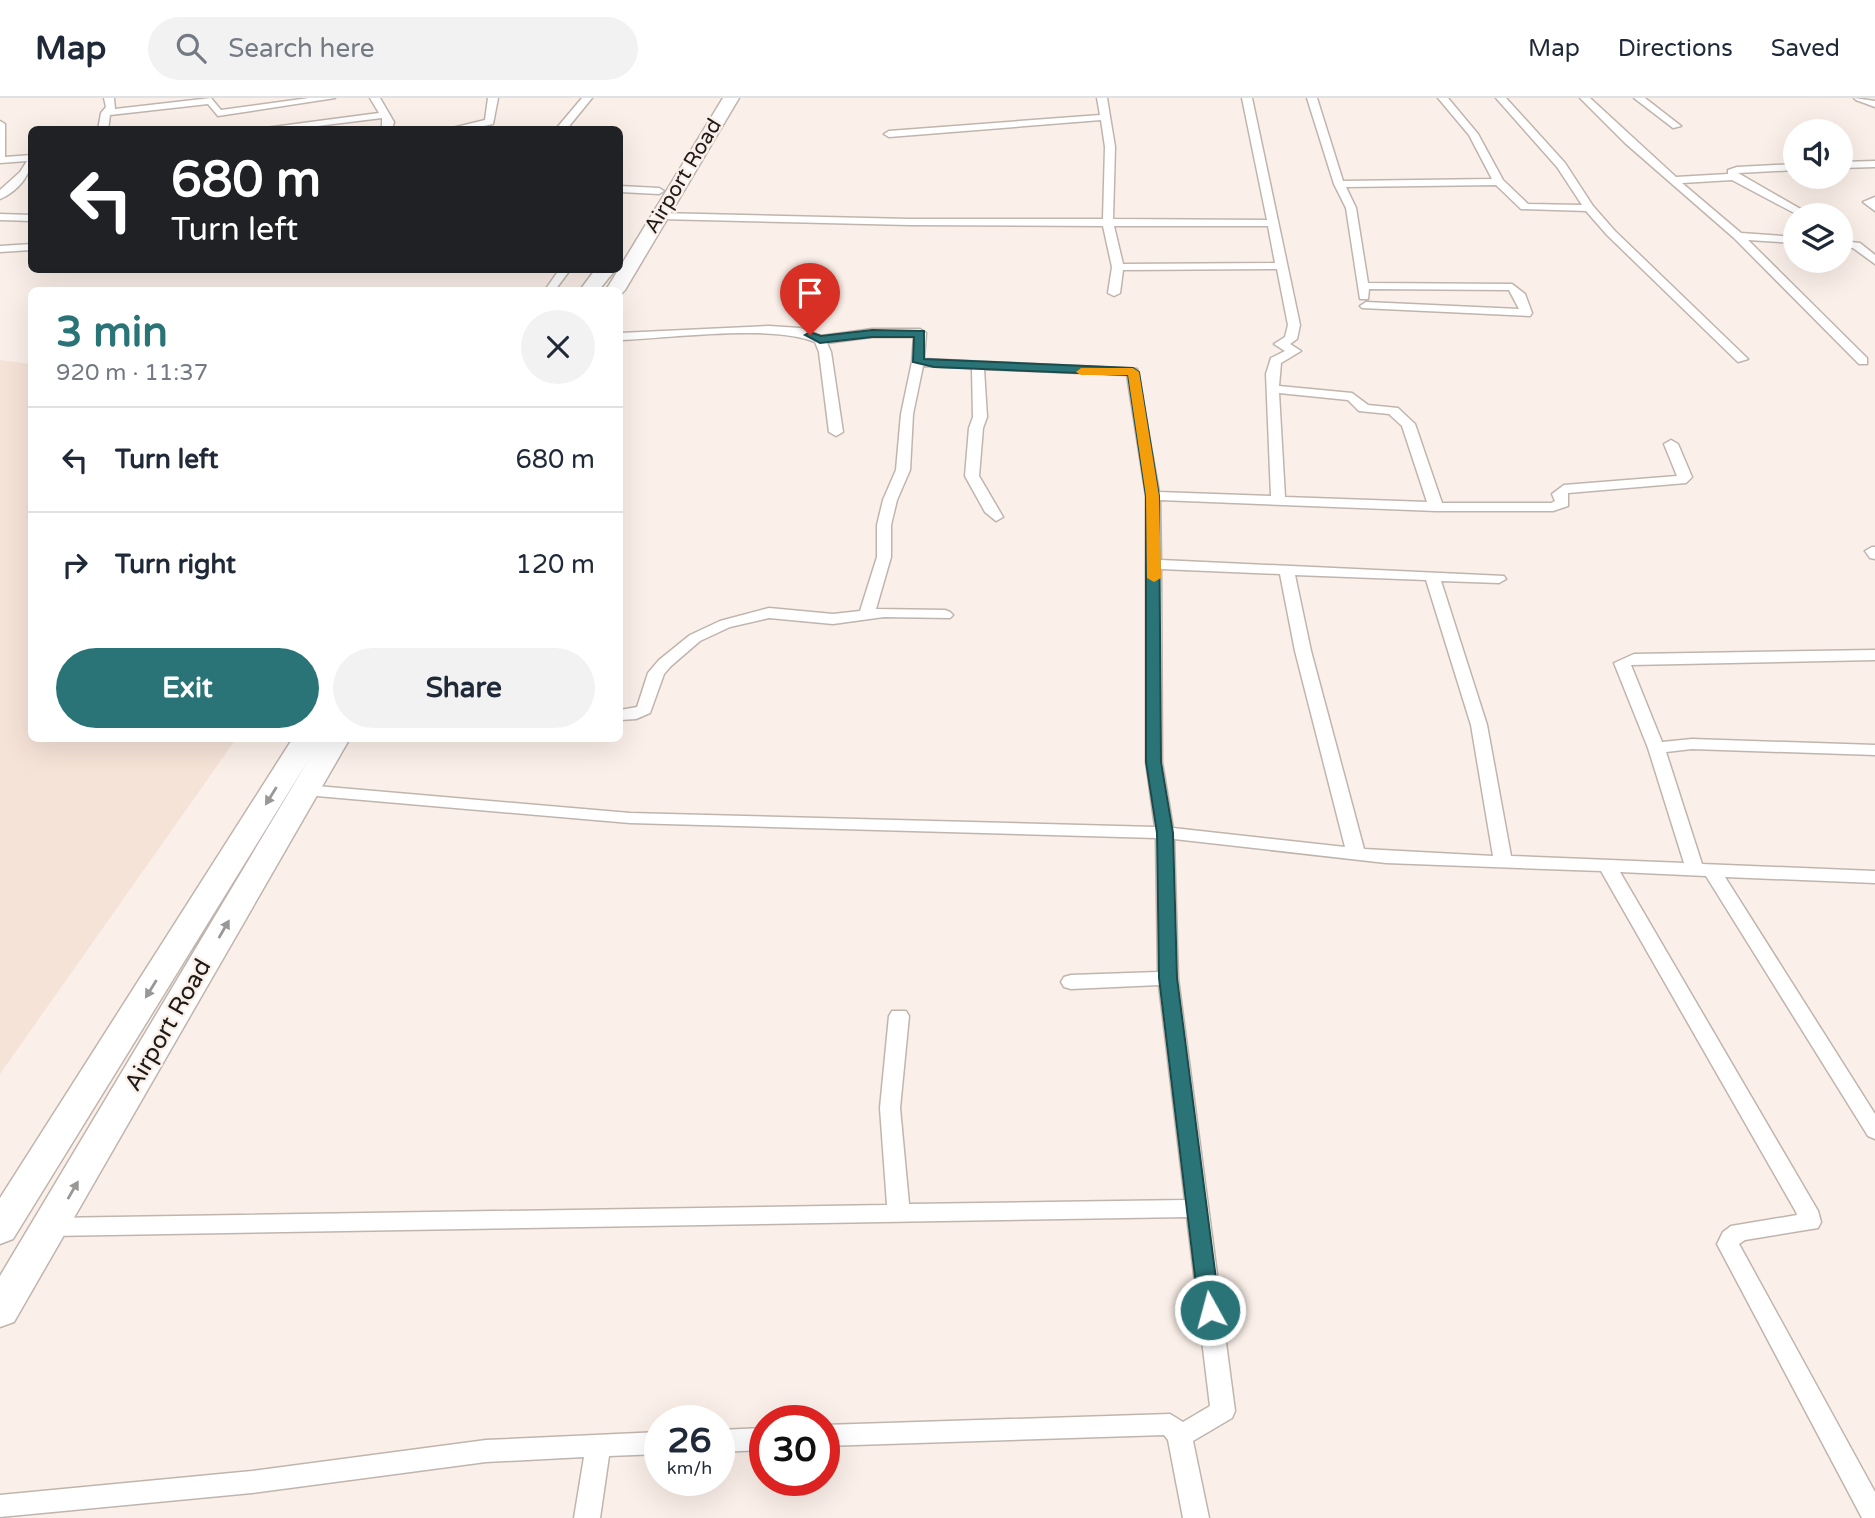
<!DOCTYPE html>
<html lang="en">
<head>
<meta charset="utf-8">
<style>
  :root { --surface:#fff; --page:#f2f2f3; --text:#1f2937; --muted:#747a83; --line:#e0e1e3; --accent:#2a7477 }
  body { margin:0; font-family:"Varela Round",sans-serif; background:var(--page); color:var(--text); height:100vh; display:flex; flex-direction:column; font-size:26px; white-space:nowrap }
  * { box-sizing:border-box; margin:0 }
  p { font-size:23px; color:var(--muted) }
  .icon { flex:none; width:38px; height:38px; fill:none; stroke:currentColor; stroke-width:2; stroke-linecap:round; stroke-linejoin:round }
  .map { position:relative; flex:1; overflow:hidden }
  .drawer { position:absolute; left:28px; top:189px; width:595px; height:455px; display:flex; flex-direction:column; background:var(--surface); border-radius:10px; box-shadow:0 7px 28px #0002 }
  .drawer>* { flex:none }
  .top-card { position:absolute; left:28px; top:28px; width:595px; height:147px; border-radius:10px; box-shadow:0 7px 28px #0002; background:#202124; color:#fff; overflow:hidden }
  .tools { position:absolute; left:1783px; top:21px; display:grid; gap:14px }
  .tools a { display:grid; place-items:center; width:70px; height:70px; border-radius:50%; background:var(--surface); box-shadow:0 7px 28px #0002; font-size:35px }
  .speed { position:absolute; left:644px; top:1307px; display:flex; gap:14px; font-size:35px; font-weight:700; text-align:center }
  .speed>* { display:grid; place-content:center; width:91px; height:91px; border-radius:50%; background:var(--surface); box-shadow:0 7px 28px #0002; line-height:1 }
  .speed small { font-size:18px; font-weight:400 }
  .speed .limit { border:10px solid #d22; background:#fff; color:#111 }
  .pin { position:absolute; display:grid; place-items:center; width:60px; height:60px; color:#fff; margin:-72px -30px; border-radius:50% 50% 50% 0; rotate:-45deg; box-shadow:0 0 7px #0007 }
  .pin .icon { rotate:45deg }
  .me { position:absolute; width:77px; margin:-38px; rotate:353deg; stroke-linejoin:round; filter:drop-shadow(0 0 5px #0008) }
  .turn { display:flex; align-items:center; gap:24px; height:147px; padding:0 28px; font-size:32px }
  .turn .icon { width:91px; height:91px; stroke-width:2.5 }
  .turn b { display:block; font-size:49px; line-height:60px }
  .round { display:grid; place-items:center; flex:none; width:74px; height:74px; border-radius:37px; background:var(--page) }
  .headline { display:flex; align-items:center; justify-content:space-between; height:119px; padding:0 28px }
  h1 { font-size:42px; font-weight:800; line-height:52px; color:var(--accent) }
  .button { display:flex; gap:14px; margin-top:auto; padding:14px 28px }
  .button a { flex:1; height:80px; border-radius:42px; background:var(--accent); color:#fff; font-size:28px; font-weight:800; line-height:80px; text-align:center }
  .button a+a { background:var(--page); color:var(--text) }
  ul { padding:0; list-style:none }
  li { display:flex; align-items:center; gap:21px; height:105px; padding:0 28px; border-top:2px solid var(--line) }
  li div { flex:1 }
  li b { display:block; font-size:26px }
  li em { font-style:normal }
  header { display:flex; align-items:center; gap:42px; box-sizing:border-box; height:98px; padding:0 35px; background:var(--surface); border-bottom:2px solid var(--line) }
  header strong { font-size:33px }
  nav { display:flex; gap:38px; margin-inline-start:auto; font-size:24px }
  .search { width:490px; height:63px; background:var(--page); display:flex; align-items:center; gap:18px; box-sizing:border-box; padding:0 24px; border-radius:38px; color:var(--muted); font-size:26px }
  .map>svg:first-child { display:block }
  .built { fill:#f6e3d8 }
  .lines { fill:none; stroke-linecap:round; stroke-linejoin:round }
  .minor-casing { stroke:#c0b5ae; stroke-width:3 }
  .trunk-casing { stroke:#c0b5ae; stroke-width:3 }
  .minor { fill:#fff; fill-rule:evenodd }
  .trunk { fill:#fff; fill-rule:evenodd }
  .oneway { fill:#9a9897 }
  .route { fill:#2a7477; stroke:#1b4b4d; stroke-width:2 }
  .slow { fill:#f59e0b }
  .labels { text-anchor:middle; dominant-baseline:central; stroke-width:5; stroke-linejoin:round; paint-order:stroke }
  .far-street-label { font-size:21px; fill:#1e1a17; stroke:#fbf0e9 }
  .street-label { font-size:24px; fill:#1e1a17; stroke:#fbf0e9 }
</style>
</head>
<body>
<header>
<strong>Map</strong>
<div class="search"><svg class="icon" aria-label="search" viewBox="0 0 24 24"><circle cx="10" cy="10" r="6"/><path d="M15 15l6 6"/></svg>Search here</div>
<nav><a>Map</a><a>Directions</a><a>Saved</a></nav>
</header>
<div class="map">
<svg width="1875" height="1420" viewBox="0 0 1875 1420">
  <rect width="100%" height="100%" fill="#fbf0e9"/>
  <!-- built -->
  <polygon class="built" points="0,262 31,266 32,640 236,641 0,976"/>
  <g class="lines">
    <!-- minor casing -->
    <g class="minor-casing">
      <g id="minor">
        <polygon points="104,0 114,0 115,11 211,0 221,12 309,0 335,0 218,18 208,6 110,17 108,32 98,32 101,15 106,9"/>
        <polygon points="370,0 380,0 394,24 392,32 382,32 382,20 285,32 251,32 379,15"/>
        <polygon points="488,0 498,0 493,26 466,32 444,32 485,22"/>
        <polygon points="582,0 592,0 566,32 555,32"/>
        <path d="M 1097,0 L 1107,0 L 1115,49 L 1113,121 L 1267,122 L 1242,0 L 1252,0 L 1300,227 L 1297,241 L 1290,246 L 1301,253 L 1281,265 L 1279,288 L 1352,295 L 1368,307 L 1398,310 L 1415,326 L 1442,405 L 1551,405 L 1555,403 L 1552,396 L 1564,387 L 1677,378 L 1664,346 L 1671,342 L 1678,346 L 1692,379 L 1686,385 L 1568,395 L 1568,408 L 1553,413 L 1436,413 L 1160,402 L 1161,462 L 1504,478 L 1506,481 L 1499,485 L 1441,483 L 1487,627 L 1511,758 L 1684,765 L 1648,650 L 1614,565 L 1634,556 L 1875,552 L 1875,562 L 1631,567 L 1662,644 L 1692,641 L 1875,647 L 1875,657 L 1692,651 L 1666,654 L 1702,766 L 1875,773 L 1875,785 L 1725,779 L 1875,1016 L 1875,1041 L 1868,1038 L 1706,778 L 1620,774 L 1818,1113 L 1821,1124 L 1818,1130 L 1745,1142 L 1739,1146 L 1875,1394 L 1875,1420 L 1862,1420 L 1717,1146 L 1723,1134 L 1731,1128 L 1797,1117 L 1796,1114 L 1601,773 L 1386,765 L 1174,741 L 1178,880 L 1235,1313 L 1232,1320 L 1193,1343 L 1209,1420 L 1183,1420 L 1168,1342 L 1164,1337 L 824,1348 L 824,1327 L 1170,1316 L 1183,1324 L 1210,1308 L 1187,1119 L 51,1138 L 43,1135 L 40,1129 L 43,1123 L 51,1120 L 887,1107 L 880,1010 L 889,918 L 892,913 L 906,913 L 909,918 L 900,1010 L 909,1106 L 1185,1102 L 1159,887 L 1071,891 L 1064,889 L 1061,884 L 1064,879 L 1071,877 L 1158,874 L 1156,740 L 630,725 L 305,697 L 296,692 L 305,687 L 630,715 L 1155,729 L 1146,664 L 1146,398 L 1127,277 L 984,271 L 987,319 L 983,330 L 979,378 L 1003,419 L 996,423 L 985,414 L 965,378 L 969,330 L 973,319 L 972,270 L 923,268 L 913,316 L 910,372 L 897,402 L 891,427 L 891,459 L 876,511 L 945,512 L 950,514 L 953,517 L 950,520 L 884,519 L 833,526 L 769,520 L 730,529 L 700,543 L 671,568 L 664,576 L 650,615 L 636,621 L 620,622 L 620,612 L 637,609 L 648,575 L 659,562 L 690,537 L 720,523 L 769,510 L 833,516 L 860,513 L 877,459 L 877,427 L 883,402 L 896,372 L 901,316 L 912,264 L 914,239 L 872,239 L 827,245 L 831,254 L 843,334 L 836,338 L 829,334 L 819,254 L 815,244 C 771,226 671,240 620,242 L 620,235 L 769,228 L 800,230 L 821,238 L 872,231 L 920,231 L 926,235 L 924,261 L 1137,271 L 1159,394 L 1271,398 L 1266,276 L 1271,260 L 1285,253 L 1274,246 L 1285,239 L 1288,227 L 1277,171 L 1123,172 L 1120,195 L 1114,198 L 1108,195 L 1112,169 L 1103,128 L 909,127 L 659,121 L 654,118 L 659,115 L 909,121 L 1103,121 L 1105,49 L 1101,22 L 889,39 L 884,36 L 889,33 L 1100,17 ZM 1114,128 L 1268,128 L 1275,165 L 1123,166 ZM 1279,295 L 1348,302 L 1359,313 L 1389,316 L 1402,328 L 1427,404 L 1285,399 ZM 1161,471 L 1280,476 L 1295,553 L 1345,749 L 1173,730 L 1162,664 ZM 1295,477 L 1426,482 L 1471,627 L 1493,758 L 1364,751 L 1311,553 Z"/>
        <polygon points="1307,0 1317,0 1343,83 1492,81 1469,37 1438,0 1448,0 1478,36 1503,82 1528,106 1582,107 1557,69 1496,0 1506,0 1565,65 1593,108 1615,133 1748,261 1738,264 1607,137 1586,113 1521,111 1496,87 1346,89 1356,110 1368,185 1512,186 1525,196 1532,215 1530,218 1362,210 1360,208 1366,204 1519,211 1509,192 1369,191 1368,201 1360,201 1346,110 1334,86"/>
        <polygon points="1580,0 1590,0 1676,79 1728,76 1728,72 1737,69 1796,66 1796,72 1738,75 1811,117 1798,117 1732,82 1682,85 1741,135 1796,139 1796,145 1748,142 1867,260 1867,266 1859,266 1734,140 1625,45"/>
        <polygon points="1634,0 1645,0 1681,28 1673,30"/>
        <polygon points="1854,0 1875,3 1875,9 1856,2"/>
        <path d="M 0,23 L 5,26 L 5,59 L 32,57 C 32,77 18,93 0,101 L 0,92 L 20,74 L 27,63 L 0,65 Z"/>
        <polygon points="1875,63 1875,69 1841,70 1841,64"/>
        <polygon points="620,88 659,90 664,93 659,96 620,94"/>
        <polygon points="1875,99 1875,113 1863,104"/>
        <polygon points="0,116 32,117 32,123 0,122"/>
        <polygon points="1841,143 1860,145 1875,157 1875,166 1853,150 1841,149"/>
        <polygon points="32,146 32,152 0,154 0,148"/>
        <polygon points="559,172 570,172 555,192 545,192"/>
        <polygon points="1872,449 1875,449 1875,461 1870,460 1865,453"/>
        <polygon points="765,1330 765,1352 719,1354 719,1332"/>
        <polygon points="660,1334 660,1356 609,1358 600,1420 574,1420 584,1359 486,1364 252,1395 0,1419 0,1397 252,1373 486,1342"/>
      </g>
    </g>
    <!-- trunk casing -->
    <g class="trunk-casing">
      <g id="trunk">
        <polygon points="723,0 739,0 625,192 620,197 620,192 606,192"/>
        <polygon points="595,172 615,172 599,192 580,192"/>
        <polygon points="293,640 350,640 14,1224 0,1229 0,1178 309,661 13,1141 0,1146 0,1100"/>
      </g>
    </g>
    <!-- minor -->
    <use href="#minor" class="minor"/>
    <!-- trunk -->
    <use href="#trunk" class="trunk"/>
  </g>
  <!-- one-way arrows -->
  <defs><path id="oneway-solid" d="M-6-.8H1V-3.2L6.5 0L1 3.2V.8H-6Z" transform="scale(1.75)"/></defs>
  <g class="oneway">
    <use href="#oneway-solid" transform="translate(271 698) rotate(122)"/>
    <use href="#oneway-solid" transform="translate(224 831) rotate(-60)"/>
    <use href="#oneway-solid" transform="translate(151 891) rotate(122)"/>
    <use href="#oneway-solid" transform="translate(73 1092) rotate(-60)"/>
  </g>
  <!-- route -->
  <polygon class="route" points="872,232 924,233 924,261 1133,270 1139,274 1159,398 1161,664 1173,735 1177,880 1220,1212 1217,1218 1210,1220 1202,1218 1199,1212 1159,880 1157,735 1146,664 1146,398 1128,277 934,269 913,264 914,239 872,239 820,245 805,237 810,234 821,238"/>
  <!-- slow -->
  <polygon class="slow" points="1133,270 1139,274 1159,398 1161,480 1154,484 1147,480 1146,398 1128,277 1081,277 1076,274 1081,270"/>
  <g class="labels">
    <!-- far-street labels -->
    <g class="far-street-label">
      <text transform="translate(683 78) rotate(-59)">Airport Road</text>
    </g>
    <!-- street labels -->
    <g class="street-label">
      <text transform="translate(168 927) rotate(-60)">Airport Road</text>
    </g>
  </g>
</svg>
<div class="tools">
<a><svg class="icon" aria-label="sound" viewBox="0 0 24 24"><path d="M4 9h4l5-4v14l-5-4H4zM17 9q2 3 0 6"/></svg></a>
<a><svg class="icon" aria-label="layers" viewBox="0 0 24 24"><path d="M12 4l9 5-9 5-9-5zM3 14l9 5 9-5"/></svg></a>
</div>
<div class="speed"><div>26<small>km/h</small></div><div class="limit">30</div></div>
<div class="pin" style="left:810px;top:237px;background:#d93025"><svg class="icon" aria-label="arrive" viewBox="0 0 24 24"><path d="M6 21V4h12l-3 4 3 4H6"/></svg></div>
<svg class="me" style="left:1210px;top:1212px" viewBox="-20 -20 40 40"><circle r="17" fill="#2a7477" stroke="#fff" stroke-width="3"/><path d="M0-11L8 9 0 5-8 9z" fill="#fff"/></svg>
<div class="top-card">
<div class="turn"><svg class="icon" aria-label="left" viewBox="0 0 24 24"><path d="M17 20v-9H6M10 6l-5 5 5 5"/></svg><div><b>680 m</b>Turn left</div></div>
</div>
<section class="drawer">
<div class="headline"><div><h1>3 min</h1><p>920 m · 11:37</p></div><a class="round"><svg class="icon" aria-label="close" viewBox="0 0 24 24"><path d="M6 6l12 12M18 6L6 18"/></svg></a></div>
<ul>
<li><svg class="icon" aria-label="left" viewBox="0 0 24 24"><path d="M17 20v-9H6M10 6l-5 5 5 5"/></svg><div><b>Turn left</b></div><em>680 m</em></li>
<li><svg class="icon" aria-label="right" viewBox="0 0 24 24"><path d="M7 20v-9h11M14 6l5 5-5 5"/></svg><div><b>Turn right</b></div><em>120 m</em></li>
</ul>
<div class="button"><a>Exit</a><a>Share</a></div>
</section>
</div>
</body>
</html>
